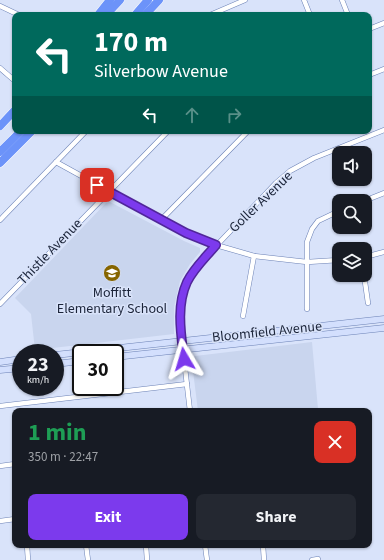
<!DOCTYPE html>
<html lang="en">
<head>
<meta charset="utf-8">
<style>
  :root { --surface:#171b24; --page:#242831; --text:#f1f3f6; --muted:#9ea1a6; --accent:#7c3aed }
  body { margin:0; font-family:"Source Sans 3",sans-serif; background:var(--page); color:var(--text); height:100vh; display:flex; flex-direction:column; font-size:15px; white-space:nowrap }
  * { box-sizing:border-box; margin:0 }
  p { font-size:13px; color:var(--muted) }
  .icon { flex:none; width:22px; height:22px; fill:none; stroke:currentColor; stroke-width:2; stroke-linecap:round; stroke-linejoin:round }
  .map { position:relative; flex:1; overflow:hidden }
  .side { position:absolute; left:12px; top:408px; width:360px; height:140px; display:flex; flex-direction:column; background:var(--surface); border-radius:8px; box-shadow:0 1px 3px #0004 }
  .side>* { flex:none }
  .banner { position:absolute; left:12px; top:12px; width:360px; height:122px; border-radius:8px; box-shadow:0 1px 3px #0004; background:#00695c; color:#fff; overflow:hidden }
  .fabs { position:absolute; left:332px; top:146px; display:grid; gap:8px }
  .fabs a { display:grid; place-items:center; width:40px; height:40px; border-radius:8px; background:var(--surface); box-shadow:0 1px 3px #0004; font-size:20px }
  .speed { position:absolute; left:12px; top:344px; display:flex; gap:8px; font-size:20px; font-weight:700; text-align:center }
  .speed>* { display:grid; place-content:center; width:52px; height:52px; border-radius:50%; background:var(--surface); box-shadow:0 1px 3px #0004; line-height:1 }
  .speed small { font-size:10px; font-weight:400 }
  .speed .limit { border:2px solid #111; border-radius:6px; background:#fff; color:#111 }
  .pin { position:absolute; display:grid; place-items:center; width:34px; height:34px; color:#fff; margin:-17px; border-radius:8px; box-shadow:0 2px 6px #0006 }
  .me { position:absolute; width:44px; margin:-22px; rotate:353deg; stroke-linejoin:round; filter:drop-shadow(0 0 3px #0008) }
  .turn { display:flex; align-items:center; gap:14px; height:84px; padding:0 16px; font-size:18px }
  .turn .icon { width:52px; height:52px; stroke-width:2.5 }
  .turn b { display:block; font-size:28px; line-height:34px }
  .lanes { display:flex; align-items:center; height:38px; padding:0 16px; background:#0003; justify-content:center; gap:20px; direction:ltr }
  .lanes .off { opacity:.35 }
  .round { display:grid; place-items:center; flex:none; width:42px; height:42px; border-radius:8px; background:var(--page) }
  .headline { display:flex; align-items:center; justify-content:space-between; height:68px; padding:0 16px }
  h1 { font-size:24px; font-weight:700; line-height:30px; color:#1e9e55 }
  .action { display:flex; gap:8px; margin-top:auto; padding:8px 16px }
  .action a { flex:1; height:46px; border-radius:8px; background:var(--accent); color:#fff; font-size:16px; font-weight:700; line-height:46px; text-align:center }
  .action a+a { background:var(--page); color:var(--text) }
  .map>svg:first-child { display:block }
  .built { fill:#c9d5ee }
  .lines { fill:none; stroke-linecap:round; stroke-linejoin:round }
  .street-casing { stroke:#6c82b6; stroke-width:5.5 }
  .secondary-casing { stroke:#6c82b6; stroke-width:7 }
  .highway-casing { stroke:#fff; stroke-width:9 }
  .street { stroke:#fff; stroke-width:4.5 }
  .secondary { stroke:#d3dffd; stroke-width:6 }
  .highway { stroke:#6c93f9; stroke-width:8 }
  .route-casing { stroke:#51269a; stroke-width:10 }
  .route { stroke:#7c3aed; stroke-width:7 }
  .labels { text-anchor:middle; dominant-baseline:central; stroke-width:3; stroke-linejoin:round; paint-order:stroke }
  .street-label { font-size:14px; fill:#1b2439; stroke:#d9e3fa }
  .poi-label { font-size:14px; fill:#1b2439; stroke:#d9e3fa }
</style>
</head>
<body>
<div class="map">
<svg width="384" height="560" viewBox="0 0 384 560">
  <rect width="100%" height="100%" fill="#d9e3fa"/>
  <!-- built -->
  <g class="built">
    <polygon points="110,202 184,241 200,248 200,252 190,264 180,281 174,307 174,334 35,350 31,314 15,298 106,203"/>
    <polygon points="312,342 318,409 301,411 198,411 192,363 192,358 195,356"/>
  </g>
  <g class="lines">
    <!-- street casing -->
    <g class="street-casing">
      <g id="street">
        <polyline points="304,0 310,15"/>
        <polyline points="342,0 348,15"/>
        <polyline points="0,6 19,15"/>
        <polyline points="210,15 245,0"/>
        <polyline points="369,29 384,23"/>
        <polyline points="0,68 15,81"/>
        <polyline points="369,75 384,69"/>
        <polyline points="56,162 185,233 216,245 254,256 307,262 339,260"/>
        <polyline points="364,201 384,193"/>
        <polyline points="0,220 86,131"/>
        <polyline points="161,220 248,131"/>
        <polyline points="365,257 384,252"/>
        <polyline points="364,275 368,303"/>
        <polyline points="0,304 168,131"/>
        <polyline points="307,309 307,242 312,229 318,221 339,211"/>
        <polyline points="243,316 254,256"/>
        <polyline points="0,406 187,384"/>
        <polyline points="190,411 180,325 183,295 188,281 198,265 276,183 290,171 314,158 384,130"/>
        <polyline points="0,466 15,464"/>
        <polyline points="0,521 15,519"/>
        <polyline points="27,545 28,560"/>
        <polyline points="86,545 88,560"/>
        <polyline points="146,545 147,560"/>
        <polyline points="205,545 207,560"/>
        <polyline points="263,545 264,560"/>
        <polyline points="312,560 318,559"/>
      </g>
    </g>
    <!-- secondary casing -->
    <g class="secondary-casing">
      <g id="secondary">
        <polyline points="55,355 384,319"/>
        <polyline points="115,357 384,328"/>
        <polyline points="0,362 21,359"/>
        <polyline points="55,364 81,361"/>
        <polyline points="0,370 21,368"/>
      </g>
    </g>
    <!-- highway casing -->
    <g class="highway-casing">
      <g id="highway">
        <polyline points="98,15 110,0"/>
        <polyline points="106,15 120,0"/>
        <polyline points="135,15 148,0"/>
        <polyline points="145,15 159,0"/>
        <polyline points="0,126 15,110"/>
        <polyline points="0,152 21,131"/>
        <polyline points="0,163 32,131"/>
      </g>
    </g>
    <!-- street -->
    <use href="#street" class="street"/>
    <!-- secondary -->
    <use href="#secondary" class="secondary"/>
    <!-- highway -->
    <use href="#highway" class="highway"/>
  </g>
  <g class="lines">
    <!-- route casing -->
    <g class="route-casing">
      <path id="route" d="M 97,185 L 186,233 L 216,245 C 206,257 194,268 187,282 C 176,306 181,334 184,359"/>
    </g>
    <!-- route -->
    <use href="#route" class="route"/>
  </g>
  <!-- icons -->
  <defs>
    <g id="school-disc" transform="scale(0.9)"><circle r="9.5" fill="#866500" stroke="#d9e3fa"/><path d="M0-5L7-2L0 1L-7-2ZM-4 1L0 2.5L4 1V4Q0 6-4 4Z" fill="#fff"/></g>
  </defs>
  <g fill-rule="evenodd">
    <use href="#school-disc" x="112" y="273"/>
  </g>
  <g class="labels">
    <!-- street labels -->
    <g class="street-label">
      <text transform="translate(261 202) rotate(-44)">Goller Avenue</text>
      <text transform="translate(50 252) rotate(-46)">Thistle Avenue</text>
      <text transform="translate(267 332) rotate(-6)">Bloomfield Avenue</text>
    </g>
    <!-- poi labels -->
    <g class="poi-label">
      <text x="112" y="293">Moffitt<tspan x="112" dy="16">Elementary School</tspan></text>
    </g>
  </g>
</svg>
<div class="fabs">
<a><svg class="icon" aria-label="sound" viewBox="0 0 24 24"><path d="M4 9h4l5-4v14l-5-4H4zM17 9q2 3 0 6"/></svg></a>
<a><svg class="icon" aria-label="search" viewBox="0 0 24 24"><circle cx="10" cy="10" r="6"/><path d="M15 15l6 6"/></svg></a>
<a><svg class="icon" aria-label="layers" viewBox="0 0 24 24"><path d="M12 4l9 5-9 5-9-5zM3 14l9 5 9-5"/></svg></a>
</div>
<div class="speed"><div>23<small>km/h</small></div><div class="limit">30</div></div>
<div class="pin" style="left:97px;top:185px;background:#d93025"><svg class="icon" aria-label="arrive" viewBox="0 0 24 24"><path d="M6 21V4h12l-3 4 3 4H6"/></svg></div>
<svg class="me" style="left:184px;top:359px" viewBox="-20 -20 40 40"><path d="M0-17L14 15 0 8-14 15z" fill="#7c3aed" stroke="#fff" stroke-width="4"/></svg>
<div class="banner">
<div class="turn"><svg class="icon" aria-label="left" viewBox="0 0 24 24"><path d="M17 20v-9H6M10 6l-5 5 5 5"/></svg><div><b>170 m</b>Silverbow Avenue</div></div>
<div class="lanes"><svg class="icon" aria-label="left" viewBox="0 0 24 24"><path d="M17 20v-9H6M10 6l-5 5 5 5"/></svg><svg class="icon off" aria-label="ahead" viewBox="0 0 24 24"><path d="M12 20V5M6 11l6-6 6 6"/></svg><svg class="icon off" aria-label="right" viewBox="0 0 24 24"><path d="M7 20v-9h11M14 6l5 5-5 5"/></svg></div>
</div>
<section class="side">
<div class="headline"><div><h1>1 min</h1><p>350 m · 22:47</p></div><a class="round" style="background:#d93025;color:#fff"><svg class="icon" aria-label="close" viewBox="0 0 24 24"><path d="M6 6l12 12M18 6L6 18"/></svg></a></div>
<div class="action"><a>Exit</a><a>Share</a></div>
</section>
</div>
</body>
</html>
